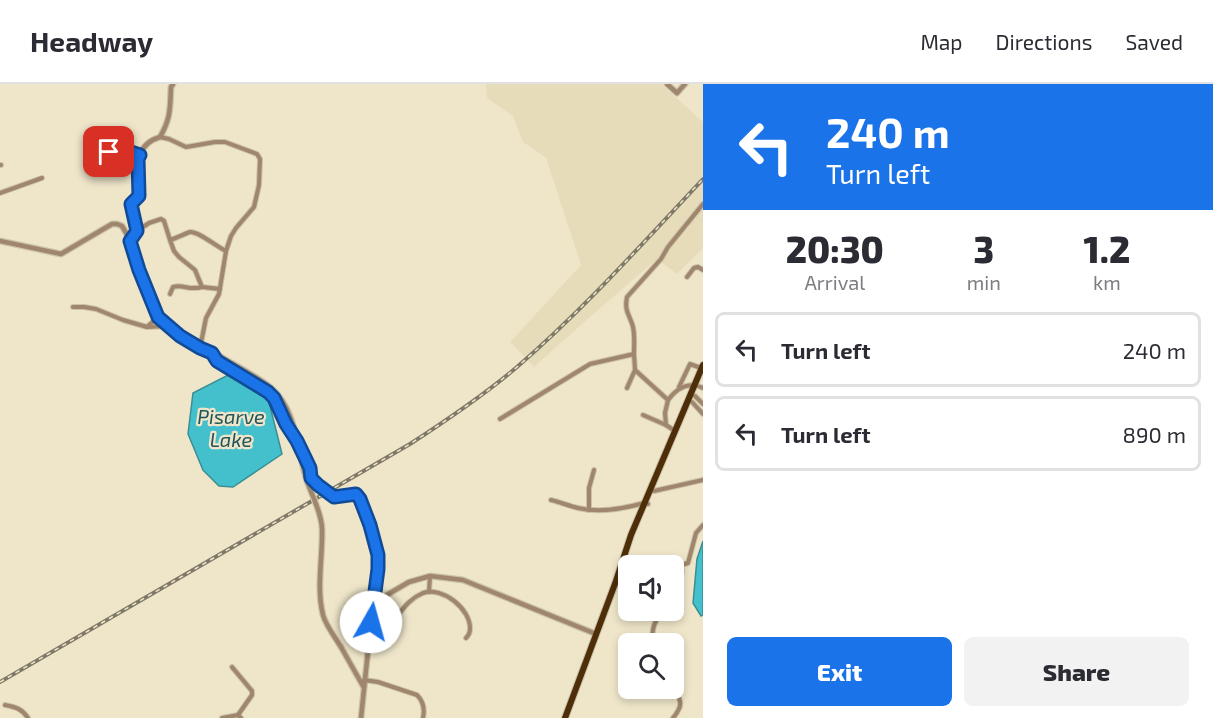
<!DOCTYPE html>
<html lang="en">
<head>
<meta charset="utf-8">
<style>
  :root { --surface:#fff; --page:#f2f2f3; --text:#2b2b33; --muted:#7c7c81; --line:#e1e1e2; --accent:#1a73e8 }
  body { margin:0; font-family:"Exo 2",sans-serif; background:var(--page); color:var(--text); height:100vh; display:flex; flex-direction:column; font-size:22px; white-space:nowrap }
  * { box-sizing:border-box; margin:0 }
  p { font-size:20px; color:var(--muted) }
  .icon { flex:none; width:33px; height:33px; fill:none; stroke:currentColor; stroke-width:2; stroke-linecap:round; stroke-linejoin:round }
  .map { position:relative; flex:1; overflow:hidden }
  .sheet { display:flex; flex-direction:column; background:var(--surface); width:510px }
  .sheet>* { flex:none }
  .guide { background:#1a73e8; color:#fff; overflow:hidden }
  .buttons { position:absolute; left:618px; top:471px; display:grid; gap:12px }
  .buttons a { display:grid; place-items:center; width:66px; height:66px; border-radius:9px; background:var(--surface); box-shadow:0 3px 9px #0003; font-size:30px }
  .pin { position:absolute; display:grid; place-items:center; width:51px; height:51px; color:#fff; margin:-26px; border-radius:12px; box-shadow:0 3px 9px #0006 }
  .me { position:absolute; width:66px; margin:-33px; rotate:7deg; stroke-linejoin:round; filter:drop-shadow(0 0 4px #0008) }
  .turn { display:flex; align-items:center; gap:21px; height:126px; padding:0 24px; font-size:27px }
  .turn .icon { width:78px; height:78px; stroke-width:2.5 }
  .turn b { display:block; font-size:42px; line-height:51px }
  .eta { display:flex; justify-content:space-evenly; align-items:center; height:102px; text-align:center }
  .eta b { font-size:36px; font-weight:800; line-height:42px }
  .cta { display:flex; gap:12px; margin-top:auto; padding:12px 24px }
  .cta a { flex:1; height:69px; border-radius:9px; background:var(--accent); color:#fff; font-size:24px; font-weight:800; line-height:69px; text-align:center }
  .cta a+a { background:var(--page); color:var(--text) }
  ul { padding:0; list-style:none }
  li { display:flex; align-items:center; gap:18px; height:75px; margin:0 12px 9px; padding:0 12px; border:3px solid var(--line); border-radius:9px }
  li div { flex:1 }
  li b { display:block; font-size:22px }
  li em { font-style:normal }
  header { display:flex; align-items:center; gap:36px; box-sizing:border-box; height:84px; padding:0 30px; background:var(--surface); border-bottom:2px solid var(--line) }
  header strong { font-size:28px }
  nav { display:flex; gap:33px; margin-inline-start:auto; font-size:21px }
  main { display:flex; flex:1; min-height:0 }
  .map>svg:first-child { display:block }
  .built { fill:#e7dcb9 }
  .water { fill:#44c0cc; stroke:#398f94; stroke-width:1.5 }
  .lines { fill:none; stroke-linecap:round; stroke-linejoin:round }
  .minor-casing { stroke:#cac2a9; stroke-width:6 }
  .tertiary-casing { stroke:#cac2a9; stroke-width:7 }
  .trunk-casing { stroke:#cac2a9; stroke-width:8 }
  .minor { stroke:#9f866c; stroke-width:4 }
  .tertiary { stroke:#9f866c; stroke-width:4.5 }
  .trunk { stroke:#4e2e08; stroke-width:6 }
  .rail-casing { stroke:#7f7967; stroke-width:4 }
  .rail { stroke:#efe6ca; stroke-width:1.5; stroke-dasharray:4.5; stroke-linecap:butt }
  .tertiary-bridge-casing { stroke:#cac2a9; stroke-width:7; stroke-linecap:butt }
  .tertiary-bridge { stroke:#9f866c; stroke-width:4.5 }
  .route-casing { stroke:#114b97; stroke-width:15 }
  .route { stroke:#1a73e8; stroke-width:10 }
  .labels { text-anchor:middle; dominant-baseline:central; stroke-width:4.5; stroke-linejoin:round; paint-order:stroke }
  .water-label { font-size:20px; font-style:italic; fill:#21555a; stroke:#efe6ca }
</style>
</head>
<body>
<header>
<strong>Headway</strong>
<nav><a>Map</a><a>Directions</a><a>Saved</a></nav>
</header>
<main>
<div class="map">
<svg width="703" height="634" viewBox="0 0 703 634">
  <rect width="100%" height="100%" fill="#efe6ca"/>
  <!-- built -->
  <polygon class="built" points="486,0 661,0 703,38 703,164 677,190 657,175 590,233 534,283 510,258 581,181 546,74 523,58 513,32 487,14"/>
  <!-- water -->
  <g class="water">
    <polygon points="228,291 268,314 282,370 233,403 219,402 203,386 188,350 193,309"/>
    <polygon points="703,457 703,531 701,532 693,519 697,475"/>
  </g>
  <g class="lines">
    <!-- minor casing -->
    <g class="minor-casing">
      <g id="minor">
        <polyline points="160,53 169,55 186,63 215,58 225,58 257,70 260,75 259,101 254,123 236,144 231,152 226,167 219,210 206,234 200,264"/>
        <polyline points="109,68 124,66 140,71"/>
        <polyline points="0,81 1,81"/>
        <polyline points="0,109 42,94"/>
        <polyline points="137,147 149,139 161,135 164,137 170,156"/>
        <polyline points="687,193 694,184 698,183 703,186"/>
        <path d="M 220,205 L 202,203 L 195,186 L 179,173 L 174,167 L 170,156 C 177,154 184,150 190,148 C 198,147 217,163 226,167"/>
        <path d="M 170,210 L 173,203 C 183,200 190,207 202,203"/>
        <polyline points="73,223 84,223 96,225 123,236 147,243 158,233"/>
        <polyline points="147,243 167,242"/>
        <polyline points="212,269 217,277 268,308 274,314 286,340 296,355"/>
        <path d="M 634,270 C 634,261 635,252 633,243 C 630,231 624,228 627,213 L 661,175 L 668,163 L 703,120"/>
        <polyline points="679,303 690,280 701,284"/>
        <polyline points="627,304 635,286"/>
        <polyline points="695,312 703,320"/>
        <polyline points="668,316 665,329 666,341 675,347"/>
        <polyline points="692,318 703,330"/>
        <polyline points="643,331 666,341"/>
        <path d="M 500,335 L 590,280 L 634,270 L 635,286 L 668,316 C 677,304 688,297 703,304"/>
        <path d="M 300,364 L 310,384 L 311,394 L 318,401 L 334,413 L 356,410 C 368,424 379,467 378,486 C 377,497 374,508 373,519"/>
        <polyline points="654,407 703,396"/>
        <path d="M 551,416 C 560,418 569,422 578,424 C 599,429 623,425 644,419 L 648,420"/>
        <polyline points="589,426 589,404 594,386"/>
        <polyline points="681,481 688,479 696,449 703,441"/>
        <path d="M 667,482 C 672,478 675,478 681,481 L 682,487 L 674,519"/>
        <polyline points="622,489 628,491"/>
        <polyline points="429,508 430,492"/>
        <path d="M 398,531 C 405,522 411,514 423,509 C 442,502 471,525 470,545 C 470,548 468,552 466,554"/>
        <path d="M 653,560 C 651,546 654,534 666,526"/>
        <polyline points="232,583 252,607 252,611 238,631"/>
        <path d="M 364,596 L 378,598 L 417,611 C 424,618 425,625 423,634"/>
        <path d="M 5,621 C 16,623 22,625 28,634"/>
        <polyline points="222,634 238,631 241,634"/>
        <path d="M 673,634 C 684,621 681,617 674,603"/>
      </g>
    </g>
    <!-- tertiary casing -->
    <g class="tertiary-casing">
      <g id="tertiary">
        <polyline points="667,0 677,9 685,0"/>
        <polyline points="0,157 61,170 112,140 117,140 122,142 129,154 139,186 158,233 180,252 200,264 221,273"/>
        <path d="M 130,157 L 137,147 L 131,120 C 133,119 137,115 138,113 C 140,108 139,103 139,98 C 137,78 137,60 160,53 C 171,34 170,24 171,3 L 173,0"/>
        <polyline points="341,563 363,602"/>
        <polyline points="361,634 373,519 409,498 430,492 463,496 596,550"/>
      </g>
    </g>
    <!-- trunk casing -->
    <g class="trunk-casing">
      <polyline id="trunk" points="565,634 616,497 631,451 703,281"/>
    </g>
    <!-- minor -->
    <use href="#minor" class="minor"/>
    <!-- tertiary -->
    <use href="#tertiary" class="tertiary"/>
    <!-- trunk -->
    <use href="#trunk" class="trunk"/>
    <!-- rail casing -->
    <g class="rail-casing">
      <path id="rail" d="M 0,598 L 410,360 C 447,336 484,311 517,283 C 584,225 643,159 703,95"/>
    </g>
    <!-- rail -->
    <use href="#rail" class="rail"/>
    <!-- tertiary-bridge casing -->
    <g class="tertiary-bridge-casing">
      <path id="tertiary-bridge" d="M 221,273 C 236,282 258,293 271,304 C 297,326 297,367 307,397 C 312,412 321,427 322,444 C 323,473 316,503 323,531 C 326,542 335,553 341,563"/>
    </g>
    <!-- tertiary-bridge -->
    <use href="#tertiary-bridge" class="tertiary-bridge"/>
  </g>
  <g class="lines">
    <!-- route casing -->
    <g class="route-casing">
      <polyline id="route" points="109,68 124,66 140,71 138,75 139,112 131,120 137,147 130,157 139,186 158,233 180,252 200,264 212,269 217,277 268,308 274,314 286,340 297,357 310,384 311,394 318,401 334,413 356,410 360,415 370,441 378,471 378,485 371,538"/>
    </g>
    <!-- route -->
    <use href="#route" class="route"/>
  </g>
  <g class="labels">
    <!-- water labels -->
    <g class="water-label">
      <text x="231" y="332">Pisarve<tspan x="231" dy="23">Lake</tspan></text>
    </g>
  </g>
</svg>
<div class="buttons">
<a><svg class="icon" aria-label="sound" viewBox="0 0 24 24"><path d="M4 9h4l5-4v14l-5-4H4zM17 9q2 3 0 6"/></svg></a>
<a><svg class="icon" aria-label="search" viewBox="0 0 24 24"><circle cx="10" cy="10" r="6"/><path d="M15 15l6 6"/></svg></a>
</div>
<div class="pin" style="left:109px;top:68px;background:#d93025"><svg class="icon" aria-label="arrive" viewBox="0 0 24 24"><path d="M6 21V4h12l-3 4 3 4H6"/></svg></div>
<svg class="me" style="left:371px;top:538px" viewBox="-20 -20 40 40"><circle r="19" fill="#fff"/><path d="M0-13L10 11 0 6-10 11z" fill="#1a73e8"/></svg>
</div>
<section class="sheet">
<div class="guide">
<div class="turn"><svg class="icon" aria-label="left" viewBox="0 0 24 24"><path d="M17 20v-9H6M10 6l-5 5 5 5"/></svg><div><b>240 m</b>Turn left</div></div>
</div>
<div class="eta">
<div><b>20:30</b><p>Arrival</p></div>
<div><b>3</b><p>min</p></div>
<div><b>1.2</b><p>km</p></div>
</div>
<ul>
<li><svg class="icon" aria-label="left" viewBox="0 0 24 24"><path d="M17 20v-9H6M10 6l-5 5 5 5"/></svg><div><b>Turn left</b></div><em>240 m</em></li>
<li><svg class="icon" aria-label="left" viewBox="0 0 24 24"><path d="M17 20v-9H6M10 6l-5 5 5 5"/></svg><div><b>Turn left</b></div><em>890 m</em></li>
</ul>
<div class="cta"><a>Exit</a><a>Share</a></div>
</section>
</main>
</body>
</html>
